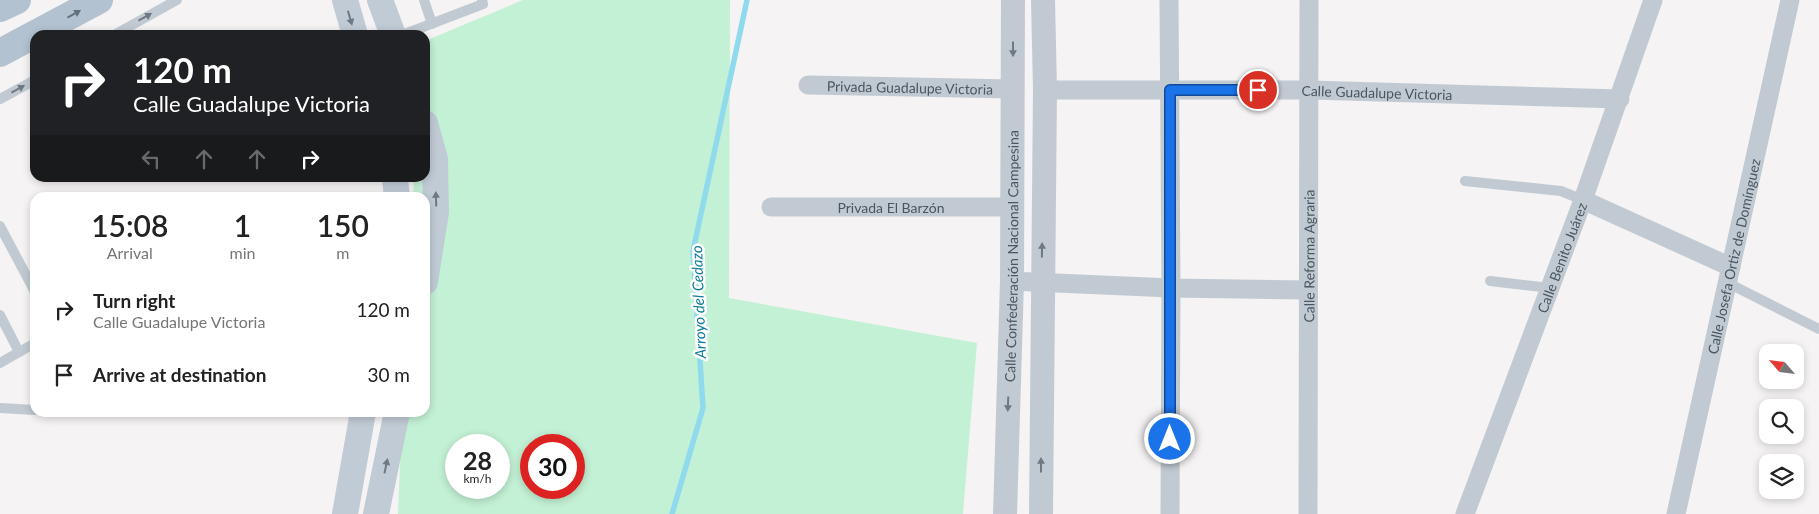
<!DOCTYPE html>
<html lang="en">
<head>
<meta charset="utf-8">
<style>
  :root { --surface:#fff; --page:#f2f2f2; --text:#222; --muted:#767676 }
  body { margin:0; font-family:Lato,sans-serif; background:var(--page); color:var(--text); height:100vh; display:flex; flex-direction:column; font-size:19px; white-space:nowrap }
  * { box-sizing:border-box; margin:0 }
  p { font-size:16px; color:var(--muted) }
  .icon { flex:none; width:28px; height:28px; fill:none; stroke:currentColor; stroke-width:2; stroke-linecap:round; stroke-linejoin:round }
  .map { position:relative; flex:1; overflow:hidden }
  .sheet { position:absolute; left:30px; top:192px; width:400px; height:225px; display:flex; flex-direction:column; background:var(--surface); border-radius:15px; box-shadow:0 2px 8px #0003 }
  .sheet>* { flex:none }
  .hud { position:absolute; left:30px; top:30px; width:400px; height:152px; border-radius:15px; box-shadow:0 2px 8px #0003; background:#202124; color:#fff; overflow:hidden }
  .needle { width:32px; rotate:298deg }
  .tools { position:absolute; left:1759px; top:344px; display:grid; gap:10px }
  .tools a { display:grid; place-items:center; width:45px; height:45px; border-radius:10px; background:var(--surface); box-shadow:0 2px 8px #0003; font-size:25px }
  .speed { position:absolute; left:445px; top:434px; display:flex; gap:10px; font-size:25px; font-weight:700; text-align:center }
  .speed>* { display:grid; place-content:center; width:65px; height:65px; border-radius:50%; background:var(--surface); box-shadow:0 2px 8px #0003; line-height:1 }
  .speed small { font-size:12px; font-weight:400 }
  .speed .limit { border:8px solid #d22; background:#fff; color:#111 }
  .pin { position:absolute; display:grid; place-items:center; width:42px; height:42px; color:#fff; margin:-21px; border:2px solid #fff; border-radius:50%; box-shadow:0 1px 5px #0007 }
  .me { position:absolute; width:55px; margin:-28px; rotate:0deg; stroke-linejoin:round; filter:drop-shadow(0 0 4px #0008) }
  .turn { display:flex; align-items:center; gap:18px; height:105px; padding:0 20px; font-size:22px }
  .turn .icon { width:65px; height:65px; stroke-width:2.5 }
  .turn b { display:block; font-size:35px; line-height:42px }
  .lanes { display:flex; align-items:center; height:48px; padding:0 20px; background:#0003; justify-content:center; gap:25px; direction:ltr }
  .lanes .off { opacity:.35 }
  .eta { display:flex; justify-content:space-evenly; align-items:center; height:85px; text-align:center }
  .eta b { font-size:30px; font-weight:600; line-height:35px }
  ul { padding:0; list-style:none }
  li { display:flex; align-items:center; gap:15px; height:65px; padding:0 20px }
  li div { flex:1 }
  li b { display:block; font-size:19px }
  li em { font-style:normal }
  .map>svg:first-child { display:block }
  .green { fill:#c3f1d5; fill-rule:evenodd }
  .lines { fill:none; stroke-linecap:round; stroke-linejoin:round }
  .stream { stroke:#90daee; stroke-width:5.5 }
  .service { stroke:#c1cad2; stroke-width:10 }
  .minor { stroke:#c1cad2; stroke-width:19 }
  .tertiary { stroke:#c1cad2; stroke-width:24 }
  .secondary { stroke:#c1cbd6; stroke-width:26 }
  .primary { stroke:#b3c2d1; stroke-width:28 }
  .oneway { fill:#64717d }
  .oneway2 { fill:#6e7983 }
  .oneway3 { fill:#6e7984 }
  .route-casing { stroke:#114b97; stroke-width:12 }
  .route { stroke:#1a73e8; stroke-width:9 }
  .labels { text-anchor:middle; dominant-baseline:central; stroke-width:5; stroke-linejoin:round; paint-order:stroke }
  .street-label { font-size:14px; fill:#4a5661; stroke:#fff }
  .water-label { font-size:15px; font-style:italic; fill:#0c7c9b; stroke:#fff }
</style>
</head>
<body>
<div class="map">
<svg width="1819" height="514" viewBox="0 0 1819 514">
  <rect width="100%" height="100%" fill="#f5f3f3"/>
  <!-- green -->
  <path class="green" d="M 523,0 L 730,0 L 729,298 L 977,343 L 963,514 L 398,514 L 402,413 L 425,412 L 425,198 L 413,197 L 414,178 L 425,178 L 425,41 ZM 456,445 L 499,445 L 499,488 L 456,488 ZM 531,445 L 574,445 L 574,488 L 531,488 Z"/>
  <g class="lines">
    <!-- stream -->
    <polyline class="stream" points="672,514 703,408 693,251 747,0"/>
    <!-- service -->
    <g class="service">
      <polyline points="424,0 432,24"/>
      <polyline points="114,35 177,0"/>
      <polyline points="402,35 483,4 482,0"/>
      <polyline points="0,99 35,80"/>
      <polyline points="1465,181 1561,191 1583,200"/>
      <polyline points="0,226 35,292"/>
      <polyline points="1490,281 1550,288"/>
      <polyline points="1728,283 1819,329"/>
      <polyline points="0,315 19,352"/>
      <polyline points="0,363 35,343"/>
      <polyline points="0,408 35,410"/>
      <polyline points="91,412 107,412"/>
    </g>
    <!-- minor -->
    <g class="minor">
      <polyline points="1169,0 1171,288 1170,514"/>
      <path id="s1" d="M 808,85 L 1013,89"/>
      <path id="s2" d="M 1045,90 L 1310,90 L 1620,99"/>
      <polyline points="1583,200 1731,267"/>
      <path id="s3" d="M 771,207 L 1012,207"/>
      <polyline points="1012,281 1171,288 1307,290"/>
      <path id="s4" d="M 1308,514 L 1309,0"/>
      <path id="s5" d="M 1465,514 L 1583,200 L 1653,0"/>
      <path id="s6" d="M 1676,514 L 1790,0"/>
    </g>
    <!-- tertiary -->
    <g class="tertiary">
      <path id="s7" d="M 1005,514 L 1012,281 L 1013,0"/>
      <polyline points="1041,514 1045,90 1043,0"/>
    </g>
    <!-- secondary -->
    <g class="secondary">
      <polyline points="345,0 355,35"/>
      <polyline points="380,0 393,35"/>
      <polyline points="425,123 435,159 436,212 425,282"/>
      <polyline points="395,178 397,198"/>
      <polyline points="345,514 363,412"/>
      <polyline points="376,514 397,412"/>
    </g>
    <!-- primary -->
    <g class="primary">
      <polyline points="0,8 17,0"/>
      <polyline points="0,53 99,0"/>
    </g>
  </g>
  <!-- one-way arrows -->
  <defs><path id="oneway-solid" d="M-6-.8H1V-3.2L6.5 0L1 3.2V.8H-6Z" transform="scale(1.25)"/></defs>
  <use class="oneway" href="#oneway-solid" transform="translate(74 14) rotate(-29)"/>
  <g class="oneway2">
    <use href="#oneway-solid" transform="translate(145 17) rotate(-29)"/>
    <use href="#oneway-solid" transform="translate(1013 49) rotate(90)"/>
    <use href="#oneway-solid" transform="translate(18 89) rotate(-29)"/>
    <use href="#oneway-solid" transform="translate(1042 250) rotate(-89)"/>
    <use href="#oneway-solid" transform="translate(1008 404) rotate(92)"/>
    <use href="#oneway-solid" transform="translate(1041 465) rotate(-90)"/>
  </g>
  <g class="oneway3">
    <use href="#oneway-solid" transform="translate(350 18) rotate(74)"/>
    <use href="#oneway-solid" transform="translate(436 199) rotate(-92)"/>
    <use href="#oneway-solid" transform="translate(386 466) rotate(-78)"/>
  </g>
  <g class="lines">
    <!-- route casing -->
    <g class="route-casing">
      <polyline id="route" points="1170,439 1170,90 1258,90"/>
    </g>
    <!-- route -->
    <use href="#route" class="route"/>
  </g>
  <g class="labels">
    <!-- street labels -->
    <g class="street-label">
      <text stroke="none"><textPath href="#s1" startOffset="102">Privada Guadalupe Victoria</textPath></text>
      <text stroke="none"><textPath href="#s2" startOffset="332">Calle Guadalupe Victoria</textPath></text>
      <text stroke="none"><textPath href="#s3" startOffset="120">Privada El Barzón</textPath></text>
      <text stroke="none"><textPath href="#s7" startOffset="258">Calle Confederación Nacional Campesina</textPath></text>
      <text stroke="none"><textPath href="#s4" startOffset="258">Calle Reforma Agraria</textPath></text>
      <text stroke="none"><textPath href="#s6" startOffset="264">Calle Josefa Ortiz de Domínguez</textPath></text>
      <text stroke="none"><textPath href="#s5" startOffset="274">Calle Benito Juárez</textPath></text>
    </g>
    <!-- water labels -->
    <g class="water-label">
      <text transform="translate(698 302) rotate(-92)">Arroyo del Cedazo</text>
    </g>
  </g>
</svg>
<div class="tools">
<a><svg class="needle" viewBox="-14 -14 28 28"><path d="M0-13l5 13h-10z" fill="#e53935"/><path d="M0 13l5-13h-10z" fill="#767676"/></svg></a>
<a><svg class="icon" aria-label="search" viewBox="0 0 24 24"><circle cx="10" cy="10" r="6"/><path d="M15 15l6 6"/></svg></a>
<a><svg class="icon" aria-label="layers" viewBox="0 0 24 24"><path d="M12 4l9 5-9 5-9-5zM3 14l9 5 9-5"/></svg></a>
</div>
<div class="speed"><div>28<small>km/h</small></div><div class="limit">30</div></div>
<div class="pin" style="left:1258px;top:90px;background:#d93025"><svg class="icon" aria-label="arrive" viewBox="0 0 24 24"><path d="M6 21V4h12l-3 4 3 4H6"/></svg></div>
<svg class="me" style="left:1170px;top:439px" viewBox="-20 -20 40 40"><circle r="17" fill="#1a73e8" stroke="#fff" stroke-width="3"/><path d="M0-11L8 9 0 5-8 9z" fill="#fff"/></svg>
<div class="hud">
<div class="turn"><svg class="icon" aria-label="right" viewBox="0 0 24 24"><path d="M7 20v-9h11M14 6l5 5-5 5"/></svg><div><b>120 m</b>Calle Guadalupe Victoria</div></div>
<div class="lanes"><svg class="icon off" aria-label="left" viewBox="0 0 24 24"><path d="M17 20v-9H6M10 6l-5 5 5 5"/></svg><svg class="icon off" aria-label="ahead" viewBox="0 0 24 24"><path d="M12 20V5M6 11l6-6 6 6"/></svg><svg class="icon off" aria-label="ahead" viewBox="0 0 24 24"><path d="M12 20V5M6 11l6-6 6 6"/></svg><svg class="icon" aria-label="right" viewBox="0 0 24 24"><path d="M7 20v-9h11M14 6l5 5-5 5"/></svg></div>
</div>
<section class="sheet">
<div class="eta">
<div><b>15:08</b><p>Arrival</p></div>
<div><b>1</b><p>min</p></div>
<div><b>150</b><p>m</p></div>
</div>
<ul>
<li><svg class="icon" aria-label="right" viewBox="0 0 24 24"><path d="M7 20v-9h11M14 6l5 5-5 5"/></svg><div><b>Turn right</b><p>Calle Guadalupe Victoria</p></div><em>120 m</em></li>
<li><svg class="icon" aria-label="arrive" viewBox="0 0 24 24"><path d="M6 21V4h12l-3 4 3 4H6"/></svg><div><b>Arrive at destination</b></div><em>30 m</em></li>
</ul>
</section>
</div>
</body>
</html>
